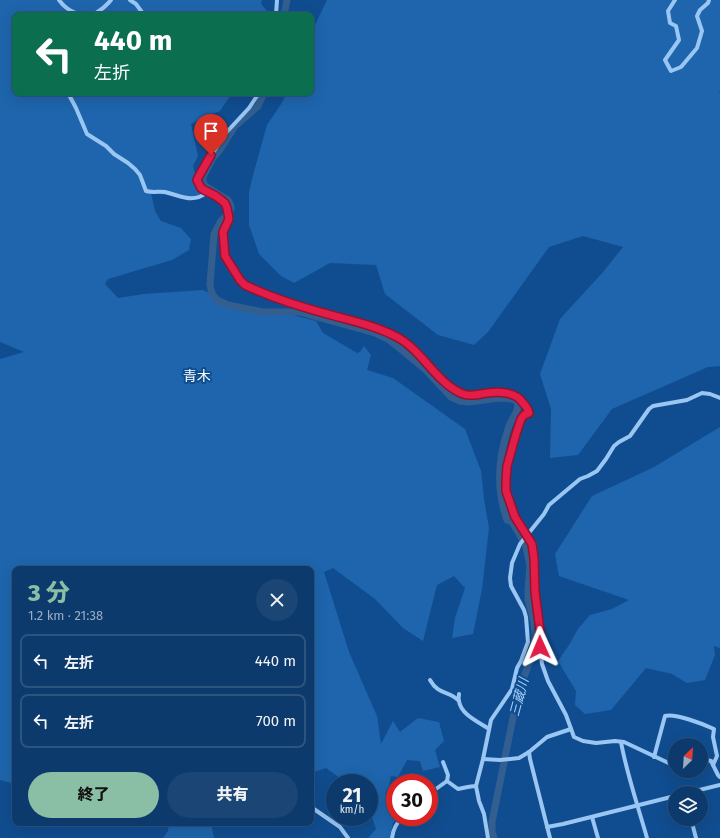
<!DOCTYPE html>
<html lang="ja">
<head>
<meta charset="utf-8">
<style>
  :root { --surface:#0c3a6c; --page:#1a4574; --text:#f1f3f6; --muted:#9aadc2; --line:#2c547f; --accent:#8abfa5 }
  body { margin:0; font-family:"Fira Sans","Noto Sans JP",sans-serif; background:var(--page); color:var(--text); height:100vh; display:flex; flex-direction:column; font-size:15px; white-space:nowrap }
  * { box-sizing:border-box; margin:0 }
  p { font-size:13px; color:var(--muted) }
  .icon { flex:none; width:22px; height:22px; fill:none; stroke:currentColor; stroke-width:2; stroke-linecap:round; stroke-linejoin:round }
  .map { position:relative; flex:1; overflow:hidden }
  .drawer { position:absolute; left:12px; top:566px; width:302px; height:260px; display:flex; flex-direction:column; background:var(--surface); border-radius:8px; box-shadow:0 4px 16px #0002,0 0 0 1px var(--line) }
  .drawer>* { flex:none }
  .hud { position:absolute; left:12px; top:12px; width:302px; height:84px; border-radius:8px; box-shadow:0 4px 16px #0002,0 0 0 1px var(--line); background:#0b6e4f; color:#fff; overflow:hidden }
  .needle { width:26px; rotate:25deg }
  .controls { position:absolute; left:668px; top:738px; display:grid; gap:8px }
  .controls a { display:grid; place-items:center; width:40px; height:40px; border-radius:50%; background:var(--surface); box-shadow:0 4px 16px #0002,0 0 0 1px var(--line); font-size:20px }
  .speed { position:absolute; left:326px; top:774px; display:flex; gap:8px; font-size:20px; font-weight:700; text-align:center }
  .speed>* { display:grid; place-content:center; width:52px; height:52px; border-radius:50%; background:var(--surface); box-shadow:0 4px 16px #0002,0 0 0 1px var(--line); line-height:1 }
  .speed small { font-size:10px; font-weight:400 }
  .speed .limit { border:6px solid #d22; background:#fff; color:#111 }
  .pin { position:absolute; display:grid; place-items:center; width:34px; height:34px; color:#fff; margin:-41px -17px; border-radius:50% 50% 50% 0; rotate:-45deg; box-shadow:0 0 4px #0007 }
  .pin .icon { rotate:45deg }
  .me { position:absolute; width:44px; margin:-22px; rotate:359deg; stroke-linejoin:round; filter:drop-shadow(0 0 3px #0008) }
  .turn { display:flex; align-items:center; gap:14px; height:84px; padding:0 16px; font-size:18px }
  .turn .icon { width:52px; height:52px; stroke-width:2.5 }
  .turn b { display:block; font-size:28px; line-height:34px }
  .round { display:grid; place-items:center; flex:none; width:42px; height:42px; border-radius:21px; background:var(--page) }
  .summary { display:flex; align-items:center; justify-content:space-between; height:68px; padding:0 16px }
  h1 { font-size:24px; font-weight:800; line-height:30px; color:var(--accent) }
  .primary-button { display:flex; gap:8px; margin-top:auto; padding:8px 16px }
  .primary-button a { flex:1; height:46px; border-radius:24px; background:var(--accent); color:#111; font-size:16px; font-weight:800; line-height:46px; text-align:center }
  .primary-button a+a { background:var(--page); color:var(--text) }
  ul { padding:0; list-style:none }
  li { display:flex; align-items:center; gap:12px; height:54px; margin:0 8px 6px; padding:0 8px; border:2px solid var(--line); border-radius:8px }
  li div { flex:1 }
  li b { display:block; font-size:15px }
  li em { font-style:normal }
  .map>svg:first-child { display:block }
  .green { fill:#1e65ad }
  .lines { fill:none; stroke-linecap:round; stroke-linejoin:round }
  .river { stroke:#325f90; stroke-width:7 }
  .street { stroke:#99c6f3; stroke-width:4 }
  .route-casing { stroke:#92132f; stroke-width:10 }
  .route { stroke:#e11d48; stroke-width:7 }
  .labels { text-anchor:middle; dominant-baseline:central; stroke-width:4; stroke-linejoin:round; paint-order:stroke }
  .water-label { font-size:13px; font-style:italic; fill:#a5d0fa; stroke:#104d90 }
  .quarter-label { font-size:14px; fill:#fff; stroke:#104d90 }
</style>
</head>
<body>
<div class="map">
<svg width="720" height="838" viewBox="0 0 720 838">
  <rect width="100%" height="100%" fill="#104d90"/>
  <!-- green -->
  <g class="green">
    <polygon points="0,0 262,0 261,4 270,14 269,15 15,15 15,93 232,93 220,111 207,116 191,124 198,156 193,166 195,173 208,192 196,199 151,193 155,211 161,221 181,228 191,239 189,250 172,260 108,279 105,284 118,298 144,294 203,290 213,295 217,300 228,305 245,310 268,313 285,313 316,321 323,333 357,353 360,352 364,346 371,355 367,370 393,378 465,429 481,471 484,499 489,528 482,589 473,634 452,638 455,618 465,588 454,576 437,585 423,641 403,628 375,599 333,568 324,572 349,652 377,716 381,744 393,721 400,732 418,718 439,722 444,741 435,750 440,767 423,771 420,761 407,760 398,777 391,776 389,785 385,794 393,800 395,799 395,817 400,817 393,823 390,838 368,838 376,829 370,811 369,811 369,783 347,783 326,768 311,773 311,569 15,569 15,784 0,780 0,359 24,352 0,342"/>
    <polygon points="327,0 720,0 720,91 718,92 720,92 720,366 708,367 612,409 578,455 550,458 551,409 540,374 560,319 603,272 623,247 583,236 549,247 488,332 474,345 438,335 385,294 376,265 330,263 294,283 281,276 259,254 249,225 249,193 252,179 267,125 281,104 287,93 311,93 311,53 315,25"/>
    <polygon points="720,427 720,648 714,646 715,655 705,680 687,683 672,674 646,668 611,710 585,714 575,705 576,691 558,661 569,645 578,629 590,615 612,609 629,600 559,576 555,554 592,496 654,467"/>
    <polygon points="169,823 211,823 214,838 161,838 163,838 168,831"/>
  </g>
  <g class="lines">
    <!-- river -->
    <g class="river">
      <polyline points="284,15 287,0"/>
      <path d="M 264,93 L 258,106 L 235,126 L 230,134 L 219,151 L 213,158 L 202,179 L 205,186 L 228,200 L 231,206 L 231,208 L 230,212 L 221,221 L 214,234 L 210,284 L 211,290 L 213,295 L 217,300 L 228,305 L 263,312 L 299,312 L 375,333 L 388,339 L 398,347 L 426,370 L 451,397 L 460,401 L 468,402 L 500,398 L 512,399 L 517,401 C 520,412 512,417 509,426 C 498,457 496,489 507,520 L 512,522 L 521,537 L 526,547 L 530,566 L 528,590 L 528,599 L 534,622 L 535,636 L 533,652 L 520,688 L 517,698 L 492,822 L 492,832 L 494,838"/>
    </g>
    <!-- street -->
    <g class="street">
      <path d="M 59,0 C 67,11 82,19 96,13 C 101,10 107,5 111,0"/>
      <polyline points="130,0 136,4 144,15"/>
      <polyline points="675,0 668,11 670,23 676,26 679,40 665,60 671,71 681,67 697,48 702,31 697,16 700,10 708,3 709,0"/>
      <polyline points="276,15 277,0"/>
      <path d="M 68,93 L 76,108 L 87,134 L 106,146 L 114,154 L 128,163 L 135,169 L 140,175 L 146,191 C 153,193 159,191 165,192 C 182,196 192,204 208,192"/>
      <polyline points="259,93 249,108 224,135 199,176 197,181 201,188 204,190 216,196 225,203 229,219 223,232 225,256 240,280 245,285 291,304 376,327 398,337 406,343 413,349 445,383 458,392 465,395 472,396 495,392 510,394 519,398 522,401 529,411 529,413 524,415 521,419 516,434 507,466 505,480 506,491 515,517 532,544 534,558 535,592 540,631 540,647 542,664 548,681 566,715 574,737 583,741 596,743 615,741 624,742 675,766"/>
      <path d="M 430,680 C 439,696 449,690 459,701"/>
      <path d="M 459,694 C 459,696 458,698 459,701 C 461,715 479,722 489,729"/>
      <path d="M 621,742 C 627,775 638,806 647,838"/>
      <polyline points="529,752 530,759 550,838"/>
      <path d="M 654,757 L 665,716 C 675,713 703,724 714,729 L 713,737 L 717,756 L 713,765"/>
      <polyline points="483,759 500,760 519,758 529,752 547,737 571,729"/>
      <polyline points="443,762 448,775 447,781"/>
      <polyline points="701,763 707,760 711,761 718,775 720,777"/>
      <polyline points="412,775 412,779 415,783"/>
      <polyline points="687,793 720,785"/>
      <path d="M 429,794 L 447,781 L 458,789 C 464,788 470,786 476,786"/>
      <polyline points="311,807 340,827 348,838"/>
      <polyline points="592,817 598,838"/>
      <polyline points="691,819 696,838"/>
      <polyline points="547,827 563,824 675,796"/>
      <path d="M 392,838 C 393,829 396,823 403,817"/>
      <polyline points="488,838 484,814 479,801 476,786 483,759 491,720 493,717 512,689 517,668 521,661 528,642 526,617 524,610 511,586 510,578 512,563 520,544 544,514 549,505 580,479 588,476 597,471 606,459 614,446 619,442 630,436 635,429 649,409 653,406 687,400 702,393 710,394 720,398"/>
    </g>
  </g>
  <g class="lines">
    <!-- route casing -->
    <g class="route-casing">
      <path id="route" d="M 211,155 L 199,176 L 197,180 L 201,188 L 204,190 L 216,196 L 225,203 L 227,208 L 229,219 L 223,232 L 225,256 L 240,280 L 245,285 C 272,298 301,307 331,315 C 353,321 376,326 397,337 C 422,350 437,384 463,394 C 471,397 479,394 487,393 C 499,391 516,392 523,403 C 526,406 528,409 529,413 L 524,415 L 521,419 L 516,434 L 507,466 L 506,480 L 506,491 L 515,517 L 532,544 L 534,558 L 535,592 L 540,631 L 540,647"/>
    </g>
    <!-- route -->
    <use href="#route" class="route"/>
  </g>
  <g class="labels">
    <!-- water labels -->
    <g class="water-label">
      <text transform="translate(519 697) rotate(-75)">三蔵川</text>
    </g>
    <!-- quarter labels -->
    <g class="quarter-label">
      <text x="197" y="376">青木</text>
    </g>
  </g>
</svg>
<div class="controls">
<a><svg class="needle" viewBox="-14 -14 28 28"><path d="M0-13l5 13h-10z" fill="#e53935"/><path d="M0 13l5-13h-10z" fill="#9aadc2"/></svg></a>
<a><svg class="icon" aria-label="layers" viewBox="0 0 24 24"><path d="M12 4l9 5-9 5-9-5zM3 14l9 5 9-5"/></svg></a>
</div>
<div class="speed"><div>21<small>km/h</small></div><div class="limit">30</div></div>
<div class="pin" style="left:211px;top:155px;background:#d93025"><svg class="icon" aria-label="arrive" viewBox="0 0 24 24"><path d="M6 21V4h12l-3 4 3 4H6"/></svg></div>
<svg class="me" style="left:540px;top:647px" viewBox="-20 -20 40 40"><path d="M0-17L14 15 0 8-14 15z" fill="#e11d48" stroke="#fff" stroke-width="4"/></svg>
<div class="hud">
<div class="turn"><svg class="icon" aria-label="left" viewBox="0 0 24 24"><path d="M17 20v-9H6M10 6l-5 5 5 5"/></svg><div><b>440 m</b>左折</div></div>
</div>
<section class="drawer">
<div class="summary"><div><h1>3 分</h1><p>1.2 km · 21:38</p></div><a class="round"><svg class="icon" aria-label="close" viewBox="0 0 24 24"><path d="M6 6l12 12M18 6L6 18"/></svg></a></div>
<ul>
<li><svg class="icon" aria-label="left" viewBox="0 0 24 24"><path d="M17 20v-9H6M10 6l-5 5 5 5"/></svg><div><b>左折</b></div><em>440 m</em></li>
<li><svg class="icon" aria-label="left" viewBox="0 0 24 24"><path d="M17 20v-9H6M10 6l-5 5 5 5"/></svg><div><b>左折</b></div><em>700 m</em></li>
</ul>
<div class="primary-button"><a>終了</a><a>共有</a></div>
</section>
</div>
</body>
</html>
